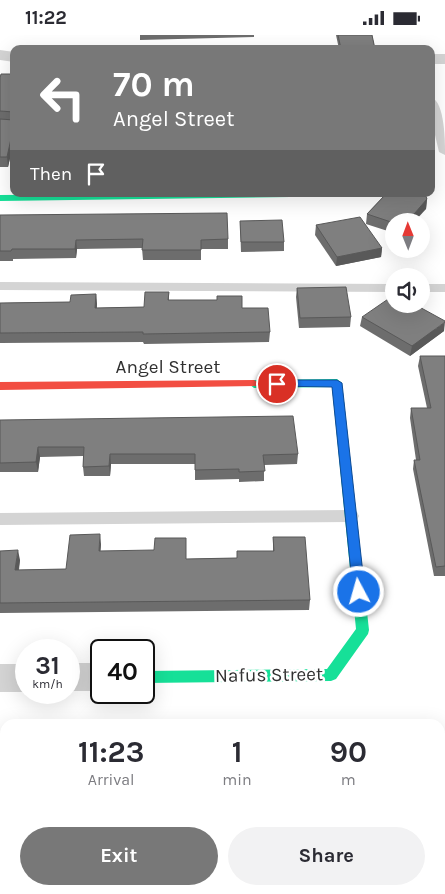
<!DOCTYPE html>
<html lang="en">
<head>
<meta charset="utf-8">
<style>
  :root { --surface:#fff; --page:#f2f2f3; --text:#2b2b33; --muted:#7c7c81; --accent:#787878 }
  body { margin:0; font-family:Karla,sans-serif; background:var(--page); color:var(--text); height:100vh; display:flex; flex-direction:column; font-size:19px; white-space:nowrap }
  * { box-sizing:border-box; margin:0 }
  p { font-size:16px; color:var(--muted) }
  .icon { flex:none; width:28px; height:28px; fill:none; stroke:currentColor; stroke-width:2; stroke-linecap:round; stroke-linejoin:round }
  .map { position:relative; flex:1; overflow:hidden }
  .details { position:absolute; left:0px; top:684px; width:445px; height:176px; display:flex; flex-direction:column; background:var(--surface); border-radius:15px 15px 0 0; box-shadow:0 5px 20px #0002 }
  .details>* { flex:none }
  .top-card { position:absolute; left:10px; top:10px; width:425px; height:152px; border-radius:10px; box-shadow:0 5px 20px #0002; background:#787878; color:#fff; overflow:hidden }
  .needle { width:32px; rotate:359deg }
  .buttons { position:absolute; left:385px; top:178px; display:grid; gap:10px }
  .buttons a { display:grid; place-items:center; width:45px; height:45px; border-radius:50%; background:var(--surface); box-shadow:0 5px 20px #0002; font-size:25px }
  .speed { position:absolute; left:15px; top:604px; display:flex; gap:10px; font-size:25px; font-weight:700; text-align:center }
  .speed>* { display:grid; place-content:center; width:65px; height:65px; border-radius:50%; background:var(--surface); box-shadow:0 5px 20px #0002; line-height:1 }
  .speed small { font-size:12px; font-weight:400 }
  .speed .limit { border:2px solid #111; border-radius:8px; background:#fff; color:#111 }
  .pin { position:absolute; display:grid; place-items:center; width:42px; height:42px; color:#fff; margin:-21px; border:2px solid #fff; border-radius:50%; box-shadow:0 1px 5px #0007 }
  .me { position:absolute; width:55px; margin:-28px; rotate:354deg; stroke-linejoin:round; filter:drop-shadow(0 0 4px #0008) }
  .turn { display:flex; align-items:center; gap:18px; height:105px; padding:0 20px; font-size:22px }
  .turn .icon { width:65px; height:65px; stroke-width:2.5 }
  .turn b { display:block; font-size:35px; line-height:42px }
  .then { display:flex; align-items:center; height:48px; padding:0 20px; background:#0003; gap:10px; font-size:19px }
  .eta { display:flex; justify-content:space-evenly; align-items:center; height:85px; text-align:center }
  .eta b { font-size:30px; font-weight:700; line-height:35px }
  .cta { display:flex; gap:10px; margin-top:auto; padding:10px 20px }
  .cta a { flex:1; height:58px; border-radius:30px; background:var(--accent); color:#fff; font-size:20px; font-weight:700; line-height:58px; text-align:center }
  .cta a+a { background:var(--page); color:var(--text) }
  .status { display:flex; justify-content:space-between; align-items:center; height:35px; padding:0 25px; background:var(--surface); direction:ltr }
  .status svg { height:14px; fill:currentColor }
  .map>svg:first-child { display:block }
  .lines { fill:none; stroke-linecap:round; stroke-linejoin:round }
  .lane { fill:#d4d4d4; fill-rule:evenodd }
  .street { fill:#d4d4d4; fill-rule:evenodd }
  .fast { fill:#16e098; fill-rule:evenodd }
  .jam { fill:#f24e42; fill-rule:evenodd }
  .wall { fill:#6d6d6d }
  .shaded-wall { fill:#595959 }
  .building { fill:#7f7f7f; stroke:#595959 }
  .route { fill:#1a73e8; stroke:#114b97 }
  .labels { text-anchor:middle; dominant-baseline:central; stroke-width:5; stroke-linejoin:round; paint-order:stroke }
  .street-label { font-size:19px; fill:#303030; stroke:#fff }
</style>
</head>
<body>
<div class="status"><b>11:22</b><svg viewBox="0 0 49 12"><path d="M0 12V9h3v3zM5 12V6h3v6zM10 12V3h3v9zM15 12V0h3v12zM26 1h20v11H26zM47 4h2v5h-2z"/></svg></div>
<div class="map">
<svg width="445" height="859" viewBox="0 0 445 859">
  <rect width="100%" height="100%" fill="#fff"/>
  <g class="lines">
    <!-- lane -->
    <g class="lane">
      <path d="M 431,62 C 445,67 445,107 445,120 L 439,117 L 431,83 Z"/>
      <polygon points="0,247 394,249 394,257 0,255"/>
      <rect x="421" y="249" width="24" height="8"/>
      <polygon points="351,475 357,477 359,481 357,485 351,487 0,490 0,478"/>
      <polygon points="440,843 445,843 445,859 432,859 431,855 440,855"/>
      <polygon points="0,848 5,848 5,855 282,855 281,859 0,859"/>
    </g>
    <!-- street -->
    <g class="street">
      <polygon points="0,15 14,17 14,27 0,25"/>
      <rect x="431" y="19" width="14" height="10"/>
      <rect x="69" y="628" width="32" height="28"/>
      <rect x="0" y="629" width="26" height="28"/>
    </g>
    <!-- fast -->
    <g class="fast">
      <polygon points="119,159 294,159 290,162 0,166 0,160"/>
      <polygon points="337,344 342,348 369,595 368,599 336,644 331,646 144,648 144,636 327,634 356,594 332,352 254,353 249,349 254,345"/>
    </g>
    <!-- jam -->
    <polygon class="jam" points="254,345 258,347 259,349 258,351 0,355 0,347"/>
  </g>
  <!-- wall -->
  <g class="wall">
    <polygon points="140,0 254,0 254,2 140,5"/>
    <polygon points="336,0 372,0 375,14 339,14"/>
    <polygon points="14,39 14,106 8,132 0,132 0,43"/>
    <polygon points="382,159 425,159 427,164 426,174 394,186 394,198 366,189 367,179 382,163"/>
    <polygon points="0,180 228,204 228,214 201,214 201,225 143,225 142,213 77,214 76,223 13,224 13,226 0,226"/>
    <polygon points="240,186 284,207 284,216 241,217"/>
    <polygon points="316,190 382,213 381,222 336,231 315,200"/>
    <polygon points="297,253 351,282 350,292 299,293 296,262"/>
    <polygon points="169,257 169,265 242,273 270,297 269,307 144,309 143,307 0,308 0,268 70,267 96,259 97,273 144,272"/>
    <polygon points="362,282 444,296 410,321 360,291"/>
    <polygon points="420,321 445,321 445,541 434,541 413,434 414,425 416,425 410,383 411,373 427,373 418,331"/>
    <polygon points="0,385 298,419 297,429 264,430 264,446 239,447 239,444 195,445 195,429 111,429 110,441 84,441 83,432 83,421 40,422 38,437 0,437"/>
    <polygon points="273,502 310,565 309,575 0,578 0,516 20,525 19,535 66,534 101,509 100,516 186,524 237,523 273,516"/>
    <rect x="0" y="704" width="5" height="82"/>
  </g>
  <!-- shaded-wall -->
  <g class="shaded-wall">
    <polygon points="14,90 14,106 8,132 7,122"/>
    <polygon points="427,164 426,174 415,186 408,186"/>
    <polygon points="76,205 77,214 76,223 75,214"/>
    <polygon points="382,213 381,222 336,231 337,222"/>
    <polygon points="96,259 97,269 96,282 95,273"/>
    <polygon points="445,287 444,296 410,321 412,311"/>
    <polygon points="38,412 40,422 38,437 36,427"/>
    <polygon points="110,419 111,429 110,441 109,431"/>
    <polygon points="100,499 101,509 100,526 99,516"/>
    <polygon points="18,515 20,525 17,544 15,535"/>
    <polygon points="445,785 445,792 440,795 440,787"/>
  </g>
  <!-- building -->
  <g class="building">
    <polygon points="338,0 372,0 375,14 341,14"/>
    <polygon points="1,39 14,39 14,77 0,76 0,43"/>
    <polygon points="0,84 14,85 14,90 7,122 0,122"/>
    <polygon points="385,159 425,159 427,164 408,186 394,186 394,188 367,179 385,160"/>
    <polygon points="227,178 228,204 201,205 201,215 142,215 143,204 76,205 75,214 12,214 11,216 0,216 0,180"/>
    <polygon points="360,182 382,213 337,222 316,190"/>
    <polygon points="282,185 284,207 241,207 240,186"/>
    <polygon points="346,252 351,282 300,283 297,253"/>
    <polygon points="145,257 169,257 168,265 217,265 217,261 242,261 242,273 268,273 270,297 143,299 143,297 0,298 0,268 70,267 71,260 96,259 95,273 144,272"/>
    <polygon points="394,260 394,269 414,269 445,286 445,287 412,311 362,282"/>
    <polygon points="420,321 445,321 445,531 436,532 414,425 420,425 411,373 431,373"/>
    <polygon points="293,381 298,419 263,420 265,436 239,437 239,434 195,435 195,419 110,419 109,431 83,432 84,412 38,412 36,427 0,428 0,385"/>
    <polygon points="100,499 99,516 154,515 155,503 186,503 186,524 237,523 237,516 274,516 273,502 305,502 310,565 0,568 0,516 18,515 15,535 66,534 70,500"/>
    <rect x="0" y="704" width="5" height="73"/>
    <polygon points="445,720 445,785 440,787 440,722"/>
  </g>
  <!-- route -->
  <polygon class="route" points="277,345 337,345 342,348 365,557 364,560 355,560 353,557 332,352 274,351 272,349 274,346"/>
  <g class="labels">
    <!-- street labels -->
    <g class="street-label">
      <text x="168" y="332">Angel Street</text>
      <text transform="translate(269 640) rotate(-1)">Nafus Street</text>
    </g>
  </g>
</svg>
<div class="buttons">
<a><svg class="needle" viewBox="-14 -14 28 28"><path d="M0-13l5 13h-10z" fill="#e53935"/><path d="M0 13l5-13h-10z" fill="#7c7c81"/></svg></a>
<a><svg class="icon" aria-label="sound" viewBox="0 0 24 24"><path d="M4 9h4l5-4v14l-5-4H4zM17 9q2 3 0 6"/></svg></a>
</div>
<div class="speed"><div>31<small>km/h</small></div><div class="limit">40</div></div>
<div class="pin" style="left:277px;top:349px;background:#d93025"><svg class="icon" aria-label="arrive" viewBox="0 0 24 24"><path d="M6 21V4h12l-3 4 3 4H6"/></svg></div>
<svg class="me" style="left:359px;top:557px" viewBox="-20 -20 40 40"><circle r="17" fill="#1a73e8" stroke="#fff" stroke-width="3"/><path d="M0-11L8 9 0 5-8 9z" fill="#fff"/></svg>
<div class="top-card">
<div class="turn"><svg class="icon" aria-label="left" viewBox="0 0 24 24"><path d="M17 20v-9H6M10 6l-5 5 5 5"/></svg><div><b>70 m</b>Angel Street</div></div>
<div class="then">Then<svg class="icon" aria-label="arrive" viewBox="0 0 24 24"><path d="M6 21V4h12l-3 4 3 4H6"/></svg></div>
</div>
<section class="details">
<div class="eta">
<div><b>11:23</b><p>Arrival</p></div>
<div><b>1</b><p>min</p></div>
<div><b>90</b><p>m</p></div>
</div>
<div class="cta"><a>Exit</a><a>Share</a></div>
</section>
</div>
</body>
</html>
